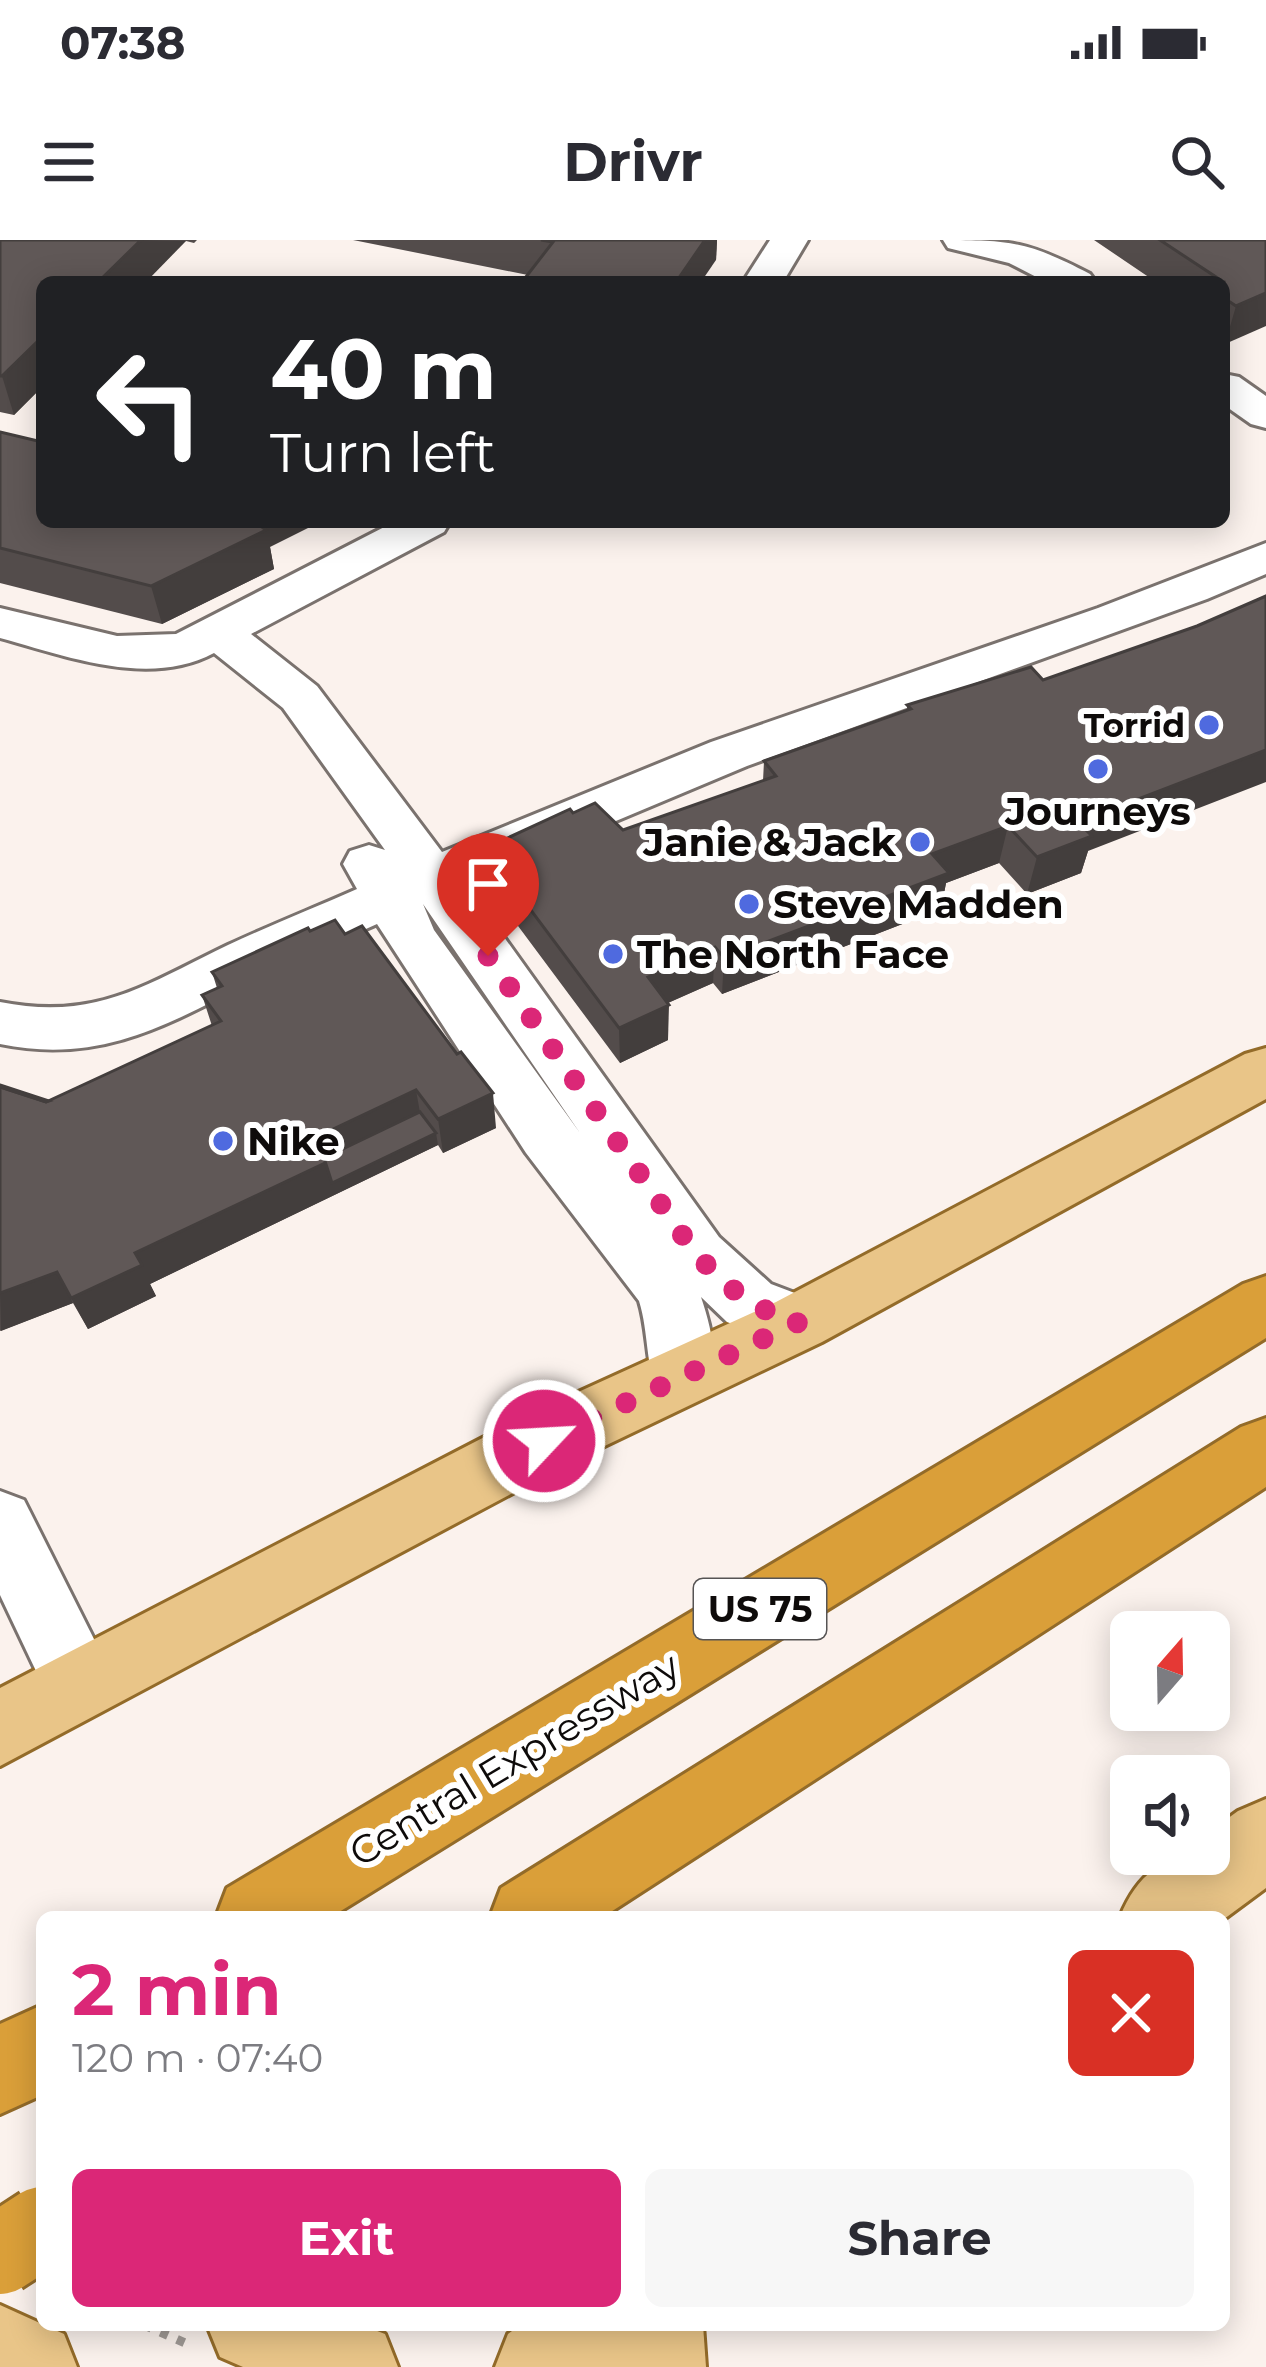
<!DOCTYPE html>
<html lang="en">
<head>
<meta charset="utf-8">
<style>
  :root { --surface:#fff; --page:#f7f7f7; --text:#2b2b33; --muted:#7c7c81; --accent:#db2777 }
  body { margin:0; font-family:Montserrat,sans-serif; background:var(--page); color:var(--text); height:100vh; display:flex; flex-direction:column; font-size:45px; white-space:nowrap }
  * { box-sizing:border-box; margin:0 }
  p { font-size:39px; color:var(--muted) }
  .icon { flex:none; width:66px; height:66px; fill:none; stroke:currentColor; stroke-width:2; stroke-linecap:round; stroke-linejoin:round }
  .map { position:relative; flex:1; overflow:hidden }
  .side { position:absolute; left:36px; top:1671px; width:1194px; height:420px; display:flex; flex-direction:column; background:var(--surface); border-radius:18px; box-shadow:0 6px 30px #0003 }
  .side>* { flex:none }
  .banner { position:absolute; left:36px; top:36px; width:1194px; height:252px; border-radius:18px; box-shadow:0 6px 30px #0003; background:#202124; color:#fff; overflow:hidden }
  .needle { width:78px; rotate:20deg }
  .fabs { position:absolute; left:1110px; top:1371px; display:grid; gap:24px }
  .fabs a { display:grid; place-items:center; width:120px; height:120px; border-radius:18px; background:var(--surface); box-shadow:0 6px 30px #0003; font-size:60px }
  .pin { position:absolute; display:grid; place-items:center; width:102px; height:102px; color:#fff; margin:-123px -51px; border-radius:50% 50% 50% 0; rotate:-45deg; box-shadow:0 0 12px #0007 }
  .pin .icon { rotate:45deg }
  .me { position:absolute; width:132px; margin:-66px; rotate:65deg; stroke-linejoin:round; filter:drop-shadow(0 0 9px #0008) }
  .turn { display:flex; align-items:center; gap:42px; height:252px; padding:0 36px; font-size:54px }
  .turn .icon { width:156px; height:156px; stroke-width:2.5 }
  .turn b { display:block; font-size:84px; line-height:102px }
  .round { display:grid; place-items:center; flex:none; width:126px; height:126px; border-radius:18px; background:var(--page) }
  .overview { display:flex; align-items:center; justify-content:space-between; height:204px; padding:0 36px }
  h1 { font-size:72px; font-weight:700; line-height:90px; color:var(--accent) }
  .primary-button { display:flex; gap:24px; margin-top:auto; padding:24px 36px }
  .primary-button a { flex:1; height:138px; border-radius:18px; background:var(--accent); color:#fff; font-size:48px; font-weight:700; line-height:138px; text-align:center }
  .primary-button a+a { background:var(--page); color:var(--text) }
  .status { display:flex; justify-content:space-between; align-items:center; height:84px; padding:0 60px; background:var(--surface); direction:ltr }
  .status svg { height:33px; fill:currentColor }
  header { display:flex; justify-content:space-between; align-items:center; height:156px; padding:0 36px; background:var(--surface); font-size:54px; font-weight:700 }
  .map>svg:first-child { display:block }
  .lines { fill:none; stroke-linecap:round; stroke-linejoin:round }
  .minor-casing { stroke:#7a726e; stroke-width:6 }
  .major-casing { stroke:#936b29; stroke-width:6 }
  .highway-casing { stroke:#936b29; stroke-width:6 }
  .path { stroke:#9f9995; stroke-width:9; stroke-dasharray:8 10; stroke-linecap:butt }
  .minor { fill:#fff; fill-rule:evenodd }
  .major { fill:#e9c588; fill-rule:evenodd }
  .highway { fill:#da9f39; fill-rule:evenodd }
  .highway-bridge-casing { stroke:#936b29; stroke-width:86; stroke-linecap:butt }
  .highway-bridge { stroke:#da9f39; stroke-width:80 }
  .wall { fill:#534c4b }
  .shaded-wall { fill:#433e3d }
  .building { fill:#605857; stroke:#433e3d; stroke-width:3 }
  .route { stroke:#db2777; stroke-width:21; stroke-dasharray:0 37.8 }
  .poi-dot { fill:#4f6adf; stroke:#fff; stroke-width:4.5 }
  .labels { text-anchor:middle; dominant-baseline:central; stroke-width:12; stroke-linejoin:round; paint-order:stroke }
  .far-poi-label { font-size:33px; font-weight:bold; fill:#0e0b0a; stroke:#fff; text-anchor:end }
  .shield { fill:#fff; stroke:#565454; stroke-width:3 }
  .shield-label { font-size:36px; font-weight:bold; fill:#0e0b0a }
  .poi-label { font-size:39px; font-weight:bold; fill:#0e0b0a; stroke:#fff; text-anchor:start }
  .street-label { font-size:39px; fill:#0e0b0a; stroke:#fff }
</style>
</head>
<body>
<div class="status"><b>07:38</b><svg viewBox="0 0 49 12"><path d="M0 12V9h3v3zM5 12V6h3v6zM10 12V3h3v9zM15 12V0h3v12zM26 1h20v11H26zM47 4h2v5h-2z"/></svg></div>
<header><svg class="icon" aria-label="menu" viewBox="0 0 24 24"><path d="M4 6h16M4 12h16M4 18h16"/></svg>Drivr<svg class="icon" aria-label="search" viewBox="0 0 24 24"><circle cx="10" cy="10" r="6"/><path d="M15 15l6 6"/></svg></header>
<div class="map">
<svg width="1266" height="2127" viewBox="0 0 1266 2127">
  <rect width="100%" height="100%" fill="#fbf2ed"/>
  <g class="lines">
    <!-- minor casing -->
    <g class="minor-casing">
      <g id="minor">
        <polygon points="770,0 808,0 783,42 743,42"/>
        <path d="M 943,0 C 1011,0 1029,2 1090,34 L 1096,42 L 1046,42 L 1009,23 L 948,8 Z"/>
        <polygon points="1224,134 1239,137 1266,156 1266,188 1251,184 1224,165"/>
        <path d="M 394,282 L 450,282 L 444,292 L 251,394 L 317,446 L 442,612 L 711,502 L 1098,368 L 1266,303 L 1266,334 L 1207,359 L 747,526 L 466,644 L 719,997 L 771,1044 L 821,1063 L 831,1082 L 821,1101 L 799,1109 L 727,1082 L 701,1057 C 712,1090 720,1123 705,1156 L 682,1164 L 659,1156 C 645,1126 649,1093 639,1061 L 526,913 L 377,684 C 340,701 302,717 265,735 C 175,780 105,826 0,804 L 0,762 C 96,781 145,745 228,705 C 271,685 314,668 357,649 L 343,624 L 350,611 L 369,605 L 385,610 L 283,468 L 214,413 C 149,448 66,416 0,398 L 0,368 L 117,396 L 176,394 ZM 423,664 L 580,893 L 434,690 Z"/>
        <polygon points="0,1251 24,1260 104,1419 115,1444 104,1469 79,1479 54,1469 0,1355"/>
      </g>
    </g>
    <!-- major casing -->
    <g class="major-casing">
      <g id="major">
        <polygon points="1266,808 1266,859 822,1102 569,1223 0,1526 0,1448 519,1179 776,1062 1245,814"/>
        <path d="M 1266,1559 L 1266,1648 L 1224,1679 L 1120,1677 C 1137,1635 1163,1614 1209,1614 L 1209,1592 L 1238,1571 Z"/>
        <polygon points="0,2065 64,2094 77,2127 0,2127"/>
        <polygon points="207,2085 362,2085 385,2094 398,2127 243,2127 220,2117"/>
        <polygon points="520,2085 703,2085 706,2127 495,2127 508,2094"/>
      </g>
    </g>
    <!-- highway casing -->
    <g class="highway-casing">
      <g id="highway">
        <polygon points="1266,1036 1266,1098 331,1677 216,1677 227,1648 1243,1044"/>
        <polygon points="1266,1178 1266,1247 603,1677 490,1677 501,1648 1241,1187"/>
        <polygon points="42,1765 42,1855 0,1874 0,1784"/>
      </g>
    </g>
    <!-- path -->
    <polyline class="path" points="144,2085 192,2106"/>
    <!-- minor -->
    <use href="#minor" class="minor"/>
    <!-- major -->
    <use href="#major" class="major"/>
    <!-- highway -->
    <use href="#highway" class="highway"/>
    <!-- highway-bridge casing -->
    <g class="highway-bridge-casing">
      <polyline id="highway-bridge" points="0,2014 42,1987"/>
    </g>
    <!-- highway-bridge -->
    <use href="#highway-bridge" class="highway-bridge"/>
  </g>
  <!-- wall -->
  <g class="wall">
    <polygon points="0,0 197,0 194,3 186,1 42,42 42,147 14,175 0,172"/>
    <polygon points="353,0 717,0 716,20 528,35"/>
    <polygon points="1094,0 1266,0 1225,104 1224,42 1156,42"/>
    <polygon points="0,192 270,307 274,329 162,384 0,343"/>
    <polygon points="907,465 1088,611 1081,633 1027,654 999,623 946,643 941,669 722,754 713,743 668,763 668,800 620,823 498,659 498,652 492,643 488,607 573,573 623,590 763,541 764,521 907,470"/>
    <polygon points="212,732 496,888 443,913 438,905 150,1044 156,1056 88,1089 73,1063 0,1091 0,845 49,861 212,786 202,755 217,748"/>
  </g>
  <!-- shaded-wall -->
  <g class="shaded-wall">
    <polygon points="141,0 186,1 146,42 98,42"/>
    <polygon points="705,0 717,0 716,20 701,42 676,42"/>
    <polygon points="1266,53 1266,86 1225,104 1236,66"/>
    <polygon points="42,97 42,147 14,175 2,136"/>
    <polygon points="248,282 320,282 270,307 274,329 162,384 151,346"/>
    <polygon points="1266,510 1266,542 1088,611 1081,633 1027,654 1037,617 1078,582"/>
    <polygon points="1008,586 999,623 946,643 941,669 722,754 724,718 932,614"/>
    <polygon points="715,707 713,743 647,772 648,737"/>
    <polygon points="669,765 668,800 620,823 619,788"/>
    <polygon points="416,850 422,884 436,893 438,905 150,1044 156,1056 88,1089 71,1058 135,1013 312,899"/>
    <polygon points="493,853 496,888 443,913 438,879"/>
    <polygon points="57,1032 73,1063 1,1091 0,1053"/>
  </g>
  <!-- building -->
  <g class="building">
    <polygon points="0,0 141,0 98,42 42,42 42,97 2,136 0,136"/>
    <polygon points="541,0 705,0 676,42 522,42 553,2"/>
    <polygon points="1160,0 1266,0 1266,53 1236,66 1224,58 1224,42 1211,42 1219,39"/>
    <polygon points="0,192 42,202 42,282 255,282 266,290 151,346 0,308"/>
    <polygon points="1266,356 1266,510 1078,582 1092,596 1037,617 1008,586 932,614 949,633 724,718 715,707 648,737 669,765 619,788 495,622 499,621 488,607 570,569 573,573 595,563 623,590 776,536 764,521 911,469 907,465 1031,427 1043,440 1197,386"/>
    <polygon points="335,680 345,694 362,686 457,814 461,812 493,853 438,879 416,850 312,899 327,922 135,1013 142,1025 71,1058 57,1032 0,1053 0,847 46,862 221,781 202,755 222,746 212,732 308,688 310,691"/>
    <polygon points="0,845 49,861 46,862 0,847"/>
    <polygon points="420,872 436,893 332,943 324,918"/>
  </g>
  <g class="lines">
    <!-- route -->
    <polyline class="route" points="488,716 697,1016 749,1064 799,1082 544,1201"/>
  </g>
  <!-- markers -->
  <g class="poi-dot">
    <circle cx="1209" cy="485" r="12"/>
    <circle cx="1098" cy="529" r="12"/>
    <circle cx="920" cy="602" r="12"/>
    <circle cx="749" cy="664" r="12"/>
    <circle cx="613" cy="714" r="12"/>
    <circle cx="223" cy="901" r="12"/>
  </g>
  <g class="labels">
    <!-- far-poi labels -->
    <g class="far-poi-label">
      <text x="1185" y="485">Torrid</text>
    </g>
    <!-- shield labels -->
    <rect class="shield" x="694" y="1339" width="132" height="60" rx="9"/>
    <g class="shield-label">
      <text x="760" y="1369">US 75</text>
    </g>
    <!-- poi labels -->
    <g class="poi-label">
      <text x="1098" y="571" text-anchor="middle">Journeys</text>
      <text x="896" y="602" text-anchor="end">Janie &amp; Jack</text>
      <text x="773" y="664">Steve Madden</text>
      <text x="637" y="714">The North Face</text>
      <text x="247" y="901">Nike</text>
    </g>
    <!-- street labels -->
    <g class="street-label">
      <text transform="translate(514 1519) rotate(-31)">Central Expressway</text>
    </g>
  </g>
</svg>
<div class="fabs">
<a><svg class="needle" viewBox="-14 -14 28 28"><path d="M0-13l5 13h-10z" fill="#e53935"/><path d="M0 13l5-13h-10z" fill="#7c7c81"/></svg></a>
<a><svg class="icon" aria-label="sound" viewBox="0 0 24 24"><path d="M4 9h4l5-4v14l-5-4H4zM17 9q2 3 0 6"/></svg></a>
</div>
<div class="pin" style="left:488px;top:716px;background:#d93025"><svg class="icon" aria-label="arrive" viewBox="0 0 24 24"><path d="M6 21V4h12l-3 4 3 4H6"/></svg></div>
<svg class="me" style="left:544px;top:1201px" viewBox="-20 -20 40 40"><circle r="17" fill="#db2777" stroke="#fff" stroke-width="3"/><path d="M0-11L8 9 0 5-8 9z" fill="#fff"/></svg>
<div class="banner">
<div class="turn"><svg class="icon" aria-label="left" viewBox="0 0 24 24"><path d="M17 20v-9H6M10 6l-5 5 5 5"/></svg><div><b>40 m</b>Turn left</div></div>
</div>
<section class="side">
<div class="overview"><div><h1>2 min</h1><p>120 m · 07:40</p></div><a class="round" style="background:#d93025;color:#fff"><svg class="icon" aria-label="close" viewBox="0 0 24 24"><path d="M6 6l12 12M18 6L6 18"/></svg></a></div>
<div class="primary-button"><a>Exit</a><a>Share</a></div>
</section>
</div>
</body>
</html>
